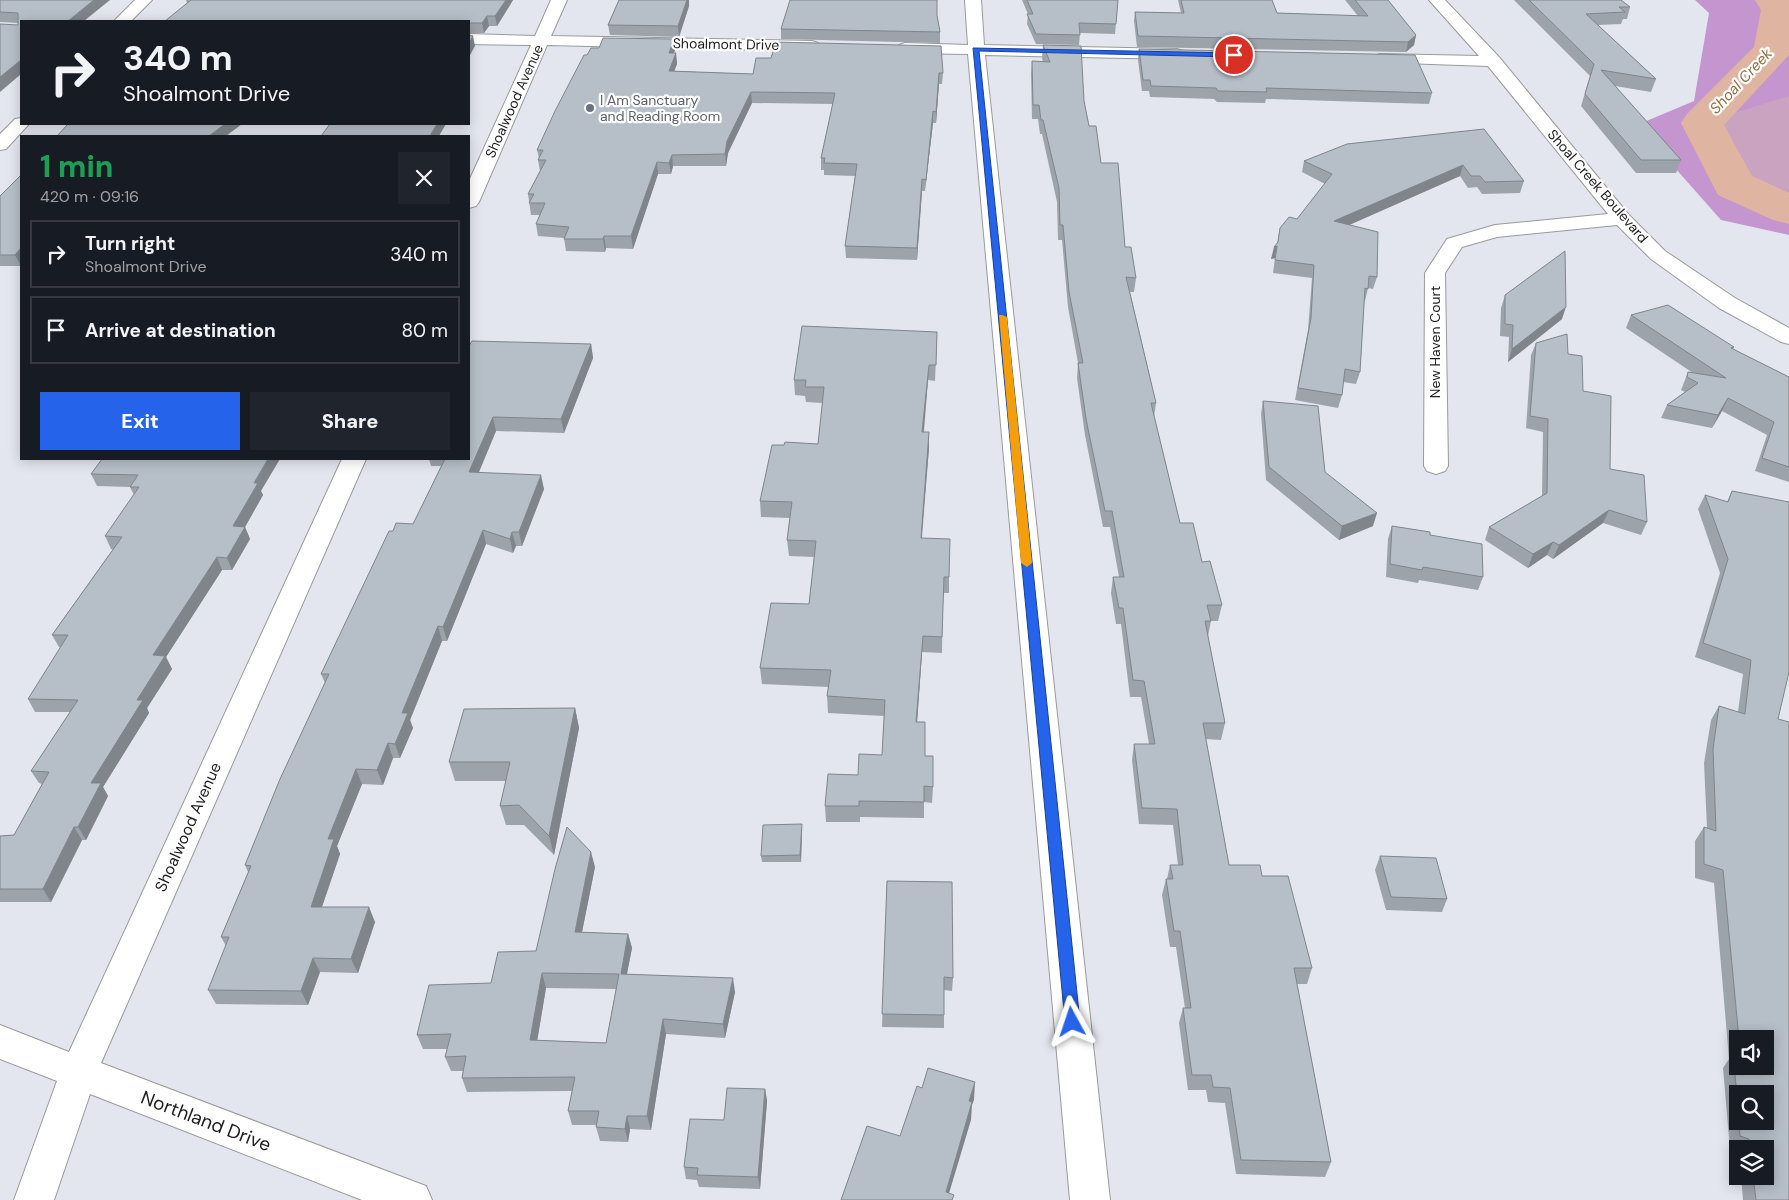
<!DOCTYPE html>
<html lang="en">
<head>
<meta charset="utf-8">
<style>
  :root { --surface:#171b24; --page:#20242c; --text:#f1f3f6; --muted:#9ea1a6; --line:#363941; --accent:#2563eb }
  body { margin:0; font-family:"DM Sans",sans-serif; background:var(--page); color:var(--text); height:100vh; display:flex; flex-direction:column; font-size:19px; white-space:nowrap }
  * { box-sizing:border-box; margin:0 }
  p { font-size:16px; color:var(--muted) }
  .icon { flex:none; width:28px; height:28px; fill:none; stroke:currentColor; stroke-width:2; stroke-linecap:round; stroke-linejoin:round }
  .map { position:relative; flex:1; overflow:hidden }
  .drawer { position:absolute; left:20px; top:135px; width:450px; height:325px; display:flex; flex-direction:column; background:var(--surface); border-radius:0px; box-shadow:0 2px 12px #0003 }
  .drawer>* { flex:none }
  .banner { position:absolute; left:20px; top:20px; width:450px; height:105px; border-radius:0px; box-shadow:0 2px 12px #0003; background:#171b24; color:var(--text); overflow:hidden }
  .fabs { position:absolute; left:1729px; top:1030px; display:grid; gap:10px }
  .fabs a { display:grid; place-items:center; width:45px; height:45px; border-radius:0px; background:var(--surface); box-shadow:0 2px 12px #0003; font-size:25px }
  .pin { position:absolute; display:grid; place-items:center; width:42px; height:42px; color:#fff; margin:-21px; border:2px solid #fff; border-radius:50%; box-shadow:0 1px 5px #0007 }
  .me { position:absolute; width:55px; margin:-28px; rotate:355deg; stroke-linejoin:round; filter:drop-shadow(0 0 4px #0008) }
  .turn { display:flex; align-items:center; gap:18px; height:105px; padding:0 20px; font-size:22px }
  .turn .icon { width:65px; height:65px; stroke-width:2.5 }
  .turn b { display:block; font-size:35px; line-height:42px }
  .round { display:grid; place-items:center; flex:none; width:52px; height:52px; border-radius:0px; background:var(--page) }
  .summary { display:flex; align-items:center; justify-content:space-between; height:85px; padding:0 20px }
  h1 { font-size:30px; font-weight:800; line-height:38px; color:#1e9e55 }
  .cta { display:flex; gap:10px; margin-top:auto; padding:10px 20px }
  .cta a { flex:1; height:58px; border-radius:0px; background:var(--accent); color:#fff; font-size:20px; font-weight:800; line-height:58px; text-align:center }
  .cta a+a { background:var(--page); color:var(--text) }
  ul { padding:0; list-style:none }
  li { display:flex; align-items:center; gap:15px; height:68px; margin:0 10px 8px; padding:0 10px; border:2px solid var(--line); border-radius:0px }
  li div { flex:1 }
  li b { display:block; font-size:19px }
  li em { font-style:normal }
  .map>svg:first-child { display:block }
  .forest { fill:#c595d0 }
  .cemetery { fill:#c9a3c0 }
  .lines { fill:none; stroke-linecap:round; stroke-linejoin:round }
  .river { fill:#dfb5a1; fill-rule:evenodd }
  .minor-casing { stroke:#9a9a9a; stroke-width:2 }
  .minor { fill:#fff; fill-rule:evenodd }
  .wall { fill:#9da3ab; fill-rule:evenodd }
  .shaded-wall { fill:#7f858b }
  .building { fill:#b6bec7; stroke:#7f858b; fill-rule:evenodd }
  .route { fill:#2563eb; stroke:#184099 }
  .slow { fill:#f59e0b }
  .worship-dot { fill:#6b7280; stroke:#fff; stroke-width:2 }
  .labels { text-anchor:middle; dominant-baseline:central; stroke-width:4.5; stroke-linejoin:round; paint-order:stroke }
  .far-street-label { font-size:14px; fill:#1d1d1d; stroke:#fff }
  .far-worship-label { font-size:14px; fill:#5b616d; stroke:#fff; text-anchor:start }
  .far-water-label { font-size:15px; font-style:italic; fill:#916f3b; stroke:#fff }
  .street-label { font-size:16px; fill:#1d1d1d; stroke:#fff }
  .near-street-label { font-size:19px; fill:#1d1d1d; stroke:#fff }
</style>
</head>
<body>
<div class="map">
<svg width="1789" height="1200" viewBox="0 0 1789 1200">
  <rect width="100%" height="100%" fill="#e3e6ef"/>
  <!-- forest -->
  <polygon class="forest" points="1695,0 1789,0 1789,235 1721,220 1637,125 1694,101 1709,13"/>
  <!-- cemetery -->
  <polygon class="cemetery" points="1789,96 1789,210 1734,185 1702,123"/>
  <g class="lines">
    <!-- river -->
    <polygon class="river" points="1755,0 1789,0 1789,55 1724,125 1752,176 1789,193 1789,224 1773,220 1718,195 1681,123 1687,114 1754,47 1761,10"/>
    <!-- minor casing -->
    <g class="minor-casing">
      <g id="minor">
        <polygon points="135,0 152,0 131,21 114,21"/>
        <polygon points="551,0 567,0 551,36 812,41 818,43 820,46 818,49 812,51 547,45 479,202 476,206 469,208 469,181 531,45 469,44 469,34 535,36"/>
        <polygon points="965,0 981,0 984,45 1177,49 1183,51 1185,54 1183,57 1177,59 985,55 1110,1200 1070,1200 968,54 905,53 899,51 897,48 899,45 905,43 968,45"/>
        <polygon points="1429,0 1445,0 1499,57 1629,215 1665,251 1735,298 1789,328 1789,344 1781,342 1719,308 1651,259 1617,225 1497,237 1462,247 1445,273 1448,466 1445,471 1436,474 1427,471 1424,466 1425,273 1447,239 1495,225 1608,214 1488,66 1374,62 1372,59 1374,56 1380,54 1479,56"/>
        <polygon points="21,118 21,124 29,124 6,149 0,150 0,134 15,119"/>
        <polygon points="342,459 366,459 101,1063 426,1186 432,1200 362,1200 90,1094 54,1200 14,1200 57,1081 0,1059 0,1025 69,1052"/>
      </g>
    </g>
    <!-- minor -->
    <use href="#minor" class="minor"/>
  </g>
  <!-- wall -->
  <g class="wall">
    <polygon points="0,0 110,0 18,25 18,23 0,22"/>
    <polygon points="186,0 513,0 497,26 489,26 484,33 469,33 469,21 187,3"/>
    <polygon points="619,0 689,0 689,6 679,37 610,35 608,25"/>
    <polygon points="1022,0 1118,0 1115,34 1080,33 1079,45 1036,44 1027,24 1028,14"/>
    <polygon points="1178,0 1272,0 1277,13 1358,16 1345,0 1388,0 1416,35 1414,45 1406,52 1137,47 1134,21 1135,12 1181,13"/>
    <polygon points="1514,0 1621,0 1630,7 1627,19 1623,19 1621,24 1598,25 1656,79 1651,92 1615,86 1681,160 1676,173 1636,173 1581,106 1590,76"/>
    <polygon points="937,15 940,32 940,43 781,39 781,29"/>
    <polygon points="674,39 675,50 674,53 676,53 677,64 674,71 753,74 943,73 942,84 939,84 936,123 933,123 925,191 922,191 917,260 846,258 845,246 855,176 824,175 824,170 821,170 821,158 833,104 752,103 728,153 726,166 673,166 671,174 658,174 633,249 606,248 605,252 566,251 564,238 538,236 536,224 540,215 531,215 528,194 540,171 538,160 539,158 537,150 587,55"/>
    <polygon points="1043,45 1084,101 1089,126 1101,163 1125,247 1136,278 1134,292 1130,292 1156,403 1154,417 1180,523 1202,562 1222,605 1218,621 1211,621 1208,636 1225,723 1221,740 1206,739 1229,865 1262,876 1312,968 1307,984 1297,984 1331,1162 1325,1177 1236,1174 1225,1103 1208,1102 1206,1090 1188,1090 1179,1023 1183,1008 1185,1008 1176,947 1170,947 1162,895 1166,879 1167,879 1170,865 1178,865 1173,825 1139,824 1132,760 1134,744 1149,744 1141,697 1130,697 1121,624 1116,624 1111,593 1113,577 1119,577 1110,527 1103,527 1085,435 1077,378 1078,363 1068,307 1062,240 1058,240 1057,202 1042,134 1040,134 1038,119 1032,119 1031,74 1032,61 1043,62 1042,58"/>
    <polygon points="1139,49 1432,93 1429,104 1266,99 1265,103 1217,102 1214,99 1150,97 1149,91 1142,91 1138,60"/>
    <polygon points="1484,129 1524,181 1520,193 1482,194 1477,187 1468,188 1460,176 1349,225 1377,277 1373,289 1368,288 1365,301 1364,301 1360,372 1356,384 1343,382 1342,395 1338,408 1295,400 1308,330 1312,278 1273,273 1275,258 1271,259 1277,244 1280,228 1297,219 1325,184 1302,172 1304,161"/>
    <polygon points="21,175 21,266 0,266 0,196"/>
    <polygon points="1505,295 1562,319 1508,362 1509,337 1500,336 1501,308"/>
    <polygon points="1631,315 1734,347 1733,349 1789,377 1789,482 1755,471 1767,435 1722,411 1712,428 1661,418 1667,405 1685,392 1681,390 1683,385 1688,372 1693,373 1626,328"/>
    <polygon points="937,332 935,381 928,380 924,432 929,432 929,448 922,538 949,577 949,593 943,593 942,653 922,652 917,722 933,787 932,803 924,802 924,818 860,817 860,822 826,822 825,806 858,775 882,755 884,716 828,713 827,696 829,687 762,684 760,668 809,604 814,557 789,556 787,540 790,518 761,517 760,501 784,445 818,444 823,403 806,402 805,396 795,395 794,380"/>
    <polygon points="1536,343 1568,354 1583,391 1610,469 1647,522 1641,535 1603,523 1553,559 1547,555 1528,568 1485,540 1489,527 1542,496 1543,432 1526,428 1531,355"/>
    <polygon points="591,344 593,358 564,433 496,431 479,472 544,489 522,546 516,546 513,553 486,544 447,641 442,641 410,720 413,728 400,758 393,758 383,785 362,784 337,846 340,854 322,907 375,922 358,973 320,972 308,1005 216,1004 208,990 226,946 221,937 248,872 245,865 325,683 321,674 393,531 413,524 441,466 431,466 429,459 469,459 469,346"/>
    <polygon points="1263,401 1325,472 1373,526 1339,540 1266,480 1261,414"/>
    <polygon points="102,459 261,491 263,495 245,527 250,539 232,570 222,570 166,657 172,669 147,708 149,713 103,787 108,796 86,840 82,840 51,902 0,902 0,836 14,835 42,784 39,783 31,771 70,712 35,712 28,699 61,647 59,647 52,635 113,549 111,549 105,536 134,495 130,487 97,486 91,474"/>
    <path d="M 1732,491 L 1778,719 L 1789,1200 L 1743,1200 L 1741,1176 L 1765,1176 L 1765,1149 L 1738,1149 L 1738,1151 L 1730,1149 L 1723,1068 L 1729,1059 L 1714,883 L 1695,878 L 1695,841 L 1704,827 L 1707,828 L 1704,763 L 1711,720 L 1719,706 L 1738,712 L 1743,674 L 1695,657 L 1720,573 L 1698,509 L 1705,495 L 1727,502 ZM 1738,1039 L 1765,1039 L 1738,1066 ZM 1738,1094 L 1765,1121 L 1738,1121 Z"/>
    <polygon points="1392,526 1430,535 1483,577 1478,590 1419,580 1418,583 1386,577 1388,539"/>
    <polygon points="575,708 579,728 554,855 524,825 506,825 500,806 506,781 455,781 449,762"/>
    <polygon points="802,831 801,862 762,862 761,856"/>
    <polygon points="1380,856 1447,899 1442,912 1386,910 1375,870"/>
    <path d="M 595,867 L 582,932 L 628,934 L 632,948 L 627,974 L 735,992 L 725,1038 L 666,1034 L 651,1130 L 630,1129 L 628,1142 L 600,1141 L 596,1127 L 596,1125 L 572,1125 L 568,1111 L 572,1091 L 467,1092 L 462,1078 L 463,1071 L 451,1071 L 445,1057 L 447,1049 L 423,1049 L 417,1035 L 491,983 L 536,951 ZM 546,988 L 616,989 L 606,1043 L 537,1040 Z"/>
    <polygon points="887,881 953,978 952,991 944,990 944,1028 882,1027"/>
    <polygon points="765,1089 767,1101 760,1189 699,1187 697,1180 686,1179 684,1167 724,1120"/>
  </g>
  <!-- shaded-wall -->
  <g class="shaded-wall">
    <polygon points="94,0 110,0 84,21 68,21"/>
    <polygon points="506,0 513,0 497,26 495,16"/>
    <polygon points="687,0 689,0 689,6 679,37 678,26"/>
    <polygon points="487,16 489,26 484,33 482,23"/>
    <polygon points="1416,35 1414,45 1406,52 1408,42"/>
    <polygon points="473,36 475,46 469,57 469,43"/>
    <polygon points="674,39 675,50 670,64 669,53"/>
    <polygon points="676,53 677,64 670,82 669,71"/>
    <polygon points="21,60 21,74 0,92 0,77"/>
    <polygon points="939,73 939,84 936,123 936,112"/>
    <polygon points="751,92 752,103 728,153 726,166 725,154 727,141"/>
    <polygon points="933,111 933,123 925,191 926,180"/>
    <polygon points="225,124 242,124 226,136 209,136"/>
    <polygon points="437,124 446,124 439,136 430,136"/>
    <polygon points="672,155 673,166 671,174 669,163"/>
    <polygon points="657,162 658,174 633,249 631,236"/>
    <polygon points="1463,165 1460,176 1331,233 1334,221"/>
    <polygon points="922,179 922,191 917,260 917,248"/>
    <polygon points="604,236 606,248 605,252 603,239"/>
    <polygon points="1277,246 1275,258 1271,259 1274,247"/>
    <polygon points="21,248 21,266 15,255"/>
    <polygon points="1566,307 1562,319 1508,362 1512,349"/>
    <polygon points="591,344 593,358 564,433 561,419"/>
    <polygon points="929,365 928,380 922,448 922,432"/>
    <polygon points="1728,398 1722,411 1712,428 1718,415"/>
    <polygon points="493,417 496,431 473,486 469,472"/>
    <polygon points="929,432 929,448 920,554 921,538"/>
    <polygon points="268,459 280,459 261,491 263,495 245,527 250,539 232,570 227,558 233,526 254,483"/>
    <polygon points="541,475 544,489 522,546 519,532"/>
    <polygon points="1609,510 1603,523 1553,559 1559,545"/>
    <polygon points="1377,513 1373,526 1339,540 1342,526"/>
    <polygon points="483,530 486,544 447,641 443,627"/>
    <polygon points="512,532 516,546 513,553 510,539"/>
    <polygon points="1553,542 1547,555 1528,568 1533,554"/>
    <polygon points="217,557 222,570 166,657 172,669 147,708 149,713 103,787 108,796 86,840 78,827 91,783 137,700 153,655"/>
    <polygon points="438,626 442,641 410,720 413,728 400,758 395,744 402,713"/>
    <polygon points="923,636 922,652 916,738 916,722"/>
    <polygon points="575,708 579,728 554,855 549,836"/>
    <polygon points="388,743 393,758 383,785 377,770"/>
    <polygon points="356,769 362,784 337,846 340,854 317,921 311,907 328,839"/>
    <polygon points="802,824 802,831 801,862 800,855"/>
    <polygon points="74,827 82,840 51,902 43,889"/>
    <polygon points="591,852 595,867 579,947 575,932"/>
    <polygon points="369,907 375,922 358,973 351,959"/>
    <polygon points="628,934 632,948 624,988 621,974"/>
    <polygon points="313,958 320,972 308,1005 301,991"/>
    <polygon points="542,973 546,988 535,1054 530,1040"/>
    <polygon points="733,978 735,992 725,1038 723,1024"/>
    <polygon points="663,1019 666,1034 651,1130 647,1116"/>
    <polygon points="975,1082 974,1100 972,1105 971,1120 947,1200 946,1192 969,1101"/>
    <polygon points="765,1089 767,1101 760,1189 758,1177"/>
    <polygon points="627,1116 630,1129 628,1142 625,1129"/>
  </g>
  <!-- building -->
  <g class="building">
    <polygon points="0,0 94,0 68,21 21,21 21,60 0,77 0,24 18,25 18,13 0,12"/>
    <polygon points="191,0 506,0 495,16 487,16 482,23 469,23 469,21 165,21"/>
    <polygon points="619,0 687,0 678,26 608,25"/>
    <polygon points="790,0 937,0 937,15 940,32 781,29"/>
    <polygon points="1027,0 1118,0 1116,24 1079,23 1080,35 1036,34 1027,14 1033,14"/>
    <polygon points="1181,0 1272,0 1277,13 1368,16 1355,0 1388,0 1416,35 1408,42 1138,36 1135,12 1184,13"/>
    <polygon points="1529,0 1621,0 1630,7 1619,7 1625,12 1586,14 1656,79 1601,70 1681,160 1641,160 1585,94 1594,64"/>
    <polygon points="469,35 473,36 469,43"/>
    <polygon points="603,38 674,39 669,53 676,53 669,71 753,74 756,58 771,58 776,42 941,46 943,73 939,73 936,112 933,111 926,180 922,179 917,248 845,246 857,164 824,163 825,158 821,158 835,93 751,92 727,141 725,154 672,155 669,163 657,162 631,236 604,236 603,239 564,239 569,227 536,224 545,203 529,203 534,194 528,194 546,160 538,160 543,150 537,150 555,111 584,55 587,55 591,48 599,48"/>
    <polygon points="1043,45 1081,46 1084,101 1089,126 1096,126 1101,163 1118,163 1125,247 1131,247 1136,278 1126,277 1156,403 1151,403 1180,523 1193,523 1202,562 1210,561 1222,605 1207,605 1211,621 1205,621 1225,723 1203,723 1229,865 1260,865 1262,876 1288,876 1312,968 1294,968 1331,1162 1241,1160 1230,1088 1213,1087 1211,1075 1192,1075 1183,1008 1191,1008 1180,931 1174,931 1166,879 1173,879 1170,865 1183,865 1177,809 1142,808 1134,744 1155,744 1144,681 1133,680 1123,608 1119,608 1113,577 1124,577 1112,511 1105,511 1086,419 1078,363 1083,363 1069,292 1063,225 1060,225 1059,188 1043,120 1041,120 1039,105 1033,105 1032,61 1050,62"/>
    <polygon points="1139,49 1415,55 1432,93 1266,88 1267,92 1218,91 1216,88 1151,86 1150,80 1143,80"/>
    <polygon points="68,124 225,124 209,136 57,136"/>
    <polygon points="330,124 437,124 430,136 321,136"/>
    <polygon points="1484,129 1524,181 1485,182 1480,176 1471,176 1463,165 1334,221 1378,232 1377,277 1369,276 1368,289 1365,288 1360,372 1345,369 1342,395 1298,388 1311,318 1314,265 1275,260 1277,246 1274,247 1278,242 1280,228 1289,217 1297,219 1332,174 1304,161 1347,144"/>
    <polygon points="21,175 21,248 15,255 0,255 0,196"/>
    <polygon points="1565,251 1566,307 1512,349 1513,325 1505,324 1505,295"/>
    <polygon points="1668,305 1734,347 1731,348 1789,377 1789,467 1762,458 1774,422 1728,398 1718,415 1667,405 1698,383 1687,377 1688,372 1726,378 1631,315"/>
    <polygon points="802,326 937,332 936,365 929,365 922,432 929,432 921,538 950,539 949,577 944,577 942,637 923,636 916,722 925,722 925,756 933,756 933,787 924,786 924,802 859,801 859,806 825,806 828,774 858,775 859,754 882,755 885,700 827,696 831,670 760,668 771,603 809,604 816,541 787,540 792,502 760,501 772,445 784,445 785,442 818,444 824,387 805,387 806,380 794,380"/>
    <polygon points="1567,334 1568,354 1582,356 1583,391 1611,396 1610,469 1644,475 1647,522 1609,510 1559,545 1553,542 1533,554 1489,527 1547,493 1548,419 1530,416 1536,343"/>
    <polygon points="472,341 591,344 561,419 493,417 469,472 541,475 519,532 512,532 510,539 483,530 443,627 438,626 402,713 408,713 395,744 388,743 377,770 356,769 328,839 334,839 311,907 369,907 351,959 313,958 301,991 208,990 229,937 221,937 251,866 245,865 280,779 329,674 321,674 389,531 393,531 396,523 413,524 445,459 469,459 469,346"/>
    <polygon points="1263,401 1318,406 1325,472 1377,513 1342,526 1269,467"/>
    <polygon points="102,459 268,459 254,483 258,483 233,526 245,527 227,558 217,557 153,655 165,656 137,700 143,700 91,783 101,783 78,827 74,827 43,889 0,889 0,836 14,835 49,772 31,771 78,700 28,699 68,635 52,635 122,537 105,536 139,487 130,487 138,475 91,474"/>
    <polygon points="1732,491 1789,502 1789,672 1778,719 1789,722 1789,1200 1756,1200 1753,1176 1765,1176 1765,1149 1750,1149 1749,1139 1740,1136 1739,1121 1765,1121 1765,1094 1738,1094 1738,1106 1733,1054 1738,1056 1738,1066 1765,1066 1765,1039 1739,1039 1723,870 1704,864 1704,827 1716,831 1713,749 1719,706 1745,714 1751,660 1703,643 1728,559 1705,495 1728,502"/>
    <polygon points="1392,526 1430,532 1430,535 1482,544 1483,577 1423,567 1422,570 1390,564"/>
    <polygon points="575,708 549,836 519,805 500,806 510,762 449,762 464,709"/>
    <polygon points="802,824 800,855 761,856 763,825"/>
    <path d="M 567,827 L 591,852 L 575,932 L 628,934 L 621,974 L 733,978 L 723,1024 L 663,1019 L 647,1116 L 627,1116 L 625,1129 L 596,1127 L 599,1111 L 568,1111 L 575,1077 L 462,1078 L 466,1056 L 445,1057 L 451,1034 L 417,1035 L 429,985 L 491,983 L 498,952 L 536,951 L 555,869 ZM 542,973 L 619,974 L 606,1043 L 530,1040 Z"/>
    <polygon points="1380,856 1436,858 1447,899 1391,897"/>
    <polygon points="887,881 952,882 953,978 944,977 944,1015 882,1014"/>
    <polygon points="928,1068 975,1082 969,1101 972,1102 946,1192 954,1195 952,1200 841,1200 867,1126 900,1136 917,1086 922,1088"/>
    <polygon points="727,1088 765,1089 758,1177 697,1175 698,1168 684,1167 690,1119 724,1120"/>
  </g>
  <!-- route -->
  <polygon class="route" points="973,48 1234,53 1237,55 1234,57 979,51 1080,1022 1078,1026 1072,1028 1067,1026 1065,1022"/>
  <!-- slow -->
  <polygon class="slow" points="999,315 1002,315 1007,317 1032,563 1027,567 1021,563"/>
  <!-- markers -->
  <circle class="worship-dot" cx="590" cy="108" r="5"/>
  <g class="labels">
    <!-- far-street labels -->
    <g class="far-street-label">
      <text transform="translate(726 44) rotate(1)">Shoalmont Drive</text>
      <text transform="translate(514 101) rotate(-66)">Shoalwood Avenue</text>
      <text transform="translate(1598 186) rotate(49)">Shoal Creek Boulevard</text>
      <text transform="translate(1435 342) rotate(-90)">New Haven Court</text>
    </g>
    <!-- far-worship labels -->
    <g class="far-worship-label">
      <text x="600" y="100">I Am Sanctuary<tspan x="600" dy="16">and Reading Room</tspan></text>
    </g>
    <!-- far-water labels -->
    <g class="far-water-label">
      <text transform="translate(1741 81) rotate(-47)">Shoal Creek</text>
    </g>
    <!-- street labels -->
    <g class="street-label">
      <text transform="translate(188 827) rotate(-66)">Shoalwood Avenue</text>
    </g>
    <!-- near-street labels -->
    <g class="near-street-label">
      <text transform="translate(206 1121) rotate(21)">Northland Drive</text>
    </g>
  </g>
</svg>
<div class="fabs">
<a><svg class="icon" aria-label="sound" viewBox="0 0 24 24"><path d="M4 9h4l5-4v14l-5-4H4zM17 9q2 3 0 6"/></svg></a>
<a><svg class="icon" aria-label="search" viewBox="0 0 24 24"><circle cx="10" cy="10" r="6"/><path d="M15 15l6 6"/></svg></a>
<a><svg class="icon" aria-label="layers" viewBox="0 0 24 24"><path d="M12 4l9 5-9 5-9-5zM3 14l9 5 9-5"/></svg></a>
</div>
<div class="pin" style="left:1234px;top:55px;background:#d93025"><svg class="icon" aria-label="arrive" viewBox="0 0 24 24"><path d="M6 21V4h12l-3 4 3 4H6"/></svg></div>
<svg class="me" style="left:1072px;top:1022px" viewBox="-20 -20 40 40"><path d="M0-17L14 15 0 8-14 15z" fill="#2563eb" stroke="#fff" stroke-width="4"/></svg>
<div class="banner">
<div class="turn"><svg class="icon" aria-label="right" viewBox="0 0 24 24"><path d="M7 20v-9h11M14 6l5 5-5 5"/></svg><div><b>340 m</b>Shoalmont Drive</div></div>
</div>
<section class="drawer">
<div class="summary"><div><h1>1 min</h1><p>420 m · 09:16</p></div><a class="round"><svg class="icon" aria-label="close" viewBox="0 0 24 24"><path d="M6 6l12 12M18 6L6 18"/></svg></a></div>
<ul>
<li><svg class="icon" aria-label="right" viewBox="0 0 24 24"><path d="M7 20v-9h11M14 6l5 5-5 5"/></svg><div><b>Turn right</b><p>Shoalmont Drive</p></div><em>340 m</em></li>
<li><svg class="icon" aria-label="arrive" viewBox="0 0 24 24"><path d="M6 21V4h12l-3 4 3 4H6"/></svg><div><b>Arrive at destination</b></div><em>80 m</em></li>
</ul>
<div class="cta"><a>Exit</a><a>Share</a></div>
</section>
</div>
</body>
</html>
